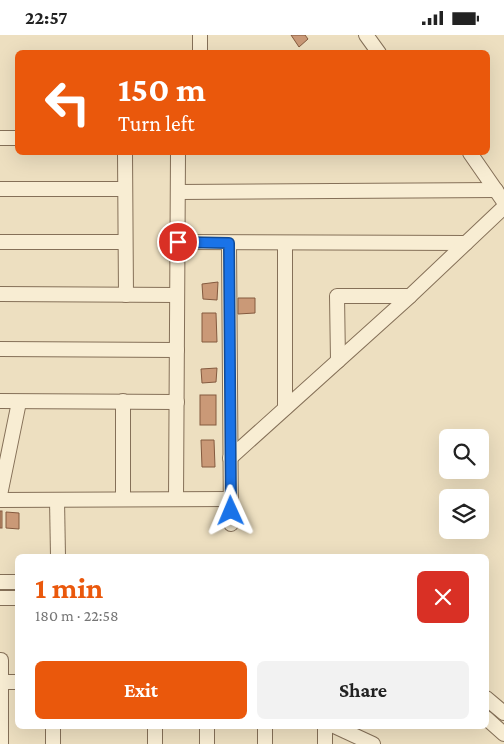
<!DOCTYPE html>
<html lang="en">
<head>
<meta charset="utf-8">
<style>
  :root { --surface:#fff; --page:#f2f2f2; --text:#222; --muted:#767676; --accent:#ea580c }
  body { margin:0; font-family:"Crimson Pro",serif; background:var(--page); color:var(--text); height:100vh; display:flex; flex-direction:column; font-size:19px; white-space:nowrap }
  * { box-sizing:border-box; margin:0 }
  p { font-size:16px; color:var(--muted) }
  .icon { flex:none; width:28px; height:28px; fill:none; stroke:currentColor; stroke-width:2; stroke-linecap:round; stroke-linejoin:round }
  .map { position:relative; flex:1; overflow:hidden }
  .side { position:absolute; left:15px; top:519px; width:474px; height:175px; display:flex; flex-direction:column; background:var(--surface); border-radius:8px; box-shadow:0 5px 20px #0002 }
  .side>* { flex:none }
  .banner { position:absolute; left:15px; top:15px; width:475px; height:105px; border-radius:8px; box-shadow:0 5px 20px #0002; background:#ea580c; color:#fff; overflow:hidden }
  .controls { position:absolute; left:439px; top:394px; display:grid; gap:10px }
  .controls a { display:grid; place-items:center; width:50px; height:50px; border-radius:8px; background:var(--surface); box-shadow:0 5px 20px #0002; font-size:25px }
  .pin { position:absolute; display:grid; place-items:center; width:42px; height:42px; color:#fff; margin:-21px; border:2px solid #fff; border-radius:50%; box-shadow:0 1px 5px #0007 }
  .me { position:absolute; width:55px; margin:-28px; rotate:359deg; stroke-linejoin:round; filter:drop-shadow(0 0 4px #0008) }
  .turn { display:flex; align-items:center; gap:18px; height:105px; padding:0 20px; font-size:22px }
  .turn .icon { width:65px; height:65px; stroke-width:2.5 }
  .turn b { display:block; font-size:35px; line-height:42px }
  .round { display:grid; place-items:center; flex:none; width:52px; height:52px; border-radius:8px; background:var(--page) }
  .head { display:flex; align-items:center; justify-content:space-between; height:85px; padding:0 20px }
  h1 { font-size:30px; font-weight:700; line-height:38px; color:var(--accent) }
  .primary-button { display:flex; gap:10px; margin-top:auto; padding:10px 20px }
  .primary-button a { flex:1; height:58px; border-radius:8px; background:var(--accent); color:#fff; font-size:20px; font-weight:700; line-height:58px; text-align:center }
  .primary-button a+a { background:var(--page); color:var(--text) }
  .status { display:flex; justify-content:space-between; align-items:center; height:35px; padding:0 25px; background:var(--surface); direction:ltr }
  .status svg { height:14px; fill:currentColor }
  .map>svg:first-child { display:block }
  .building { fill:#ca9977; stroke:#845a3f }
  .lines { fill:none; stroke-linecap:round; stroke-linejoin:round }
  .minor-casing { stroke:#857058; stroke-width:16 }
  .minor { stroke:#f8edd3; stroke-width:14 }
  .route-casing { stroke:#114b97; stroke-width:12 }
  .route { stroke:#1a73e8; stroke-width:9 }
</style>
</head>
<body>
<div class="status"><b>22:57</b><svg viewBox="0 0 49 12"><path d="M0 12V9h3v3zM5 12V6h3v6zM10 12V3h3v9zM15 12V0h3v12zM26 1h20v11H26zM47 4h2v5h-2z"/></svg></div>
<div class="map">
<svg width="504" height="709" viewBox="0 0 504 709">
  <rect width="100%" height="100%" fill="#eddfc0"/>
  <!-- building -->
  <g class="building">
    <polygon points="291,0 305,0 308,4 299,12"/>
    <polygon points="218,247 217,265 203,264 202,249"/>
    <polygon points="238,263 255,263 255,278 238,279"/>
    <polygon points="202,278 216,278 217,307 202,307"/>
    <polygon points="217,333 216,347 202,348 201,334"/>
    <rect x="200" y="360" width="16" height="30"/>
    <polygon points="201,405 214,405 215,432 202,432"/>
    <rect x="0" y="476" width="2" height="17"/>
    <polygon points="6,477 19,478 19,494 6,493"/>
  </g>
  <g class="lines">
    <!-- minor casing -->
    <g class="minor-casing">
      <g id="minor">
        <polyline points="200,0 200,18"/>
        <polyline points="366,0 379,18"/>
        <polyline points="0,103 18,103"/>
        <polyline points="125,118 126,260"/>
        <polyline points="470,118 504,167"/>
        <polyline points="0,154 125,154"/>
        <polyline points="178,157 496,155"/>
        <polyline points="0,207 125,207"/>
        <polyline points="177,207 466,208"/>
        <polyline points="229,208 231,489"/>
        <polyline points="285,208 285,373"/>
        <polyline points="0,259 177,260"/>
        <polyline points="0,314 177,315"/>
        <polyline points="338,326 337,261 410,261"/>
        <polyline points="0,366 177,367"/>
        <polyline points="123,366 123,464"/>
        <polyline points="230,423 410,261 504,172"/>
        <polyline points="0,460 19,367"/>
        <polyline points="176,464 178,118"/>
        <polyline points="0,465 230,464"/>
        <polyline points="57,465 58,521"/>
        <polyline points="0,547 18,547"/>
        <polyline points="0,563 18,563"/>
        <polyline points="1,625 1,709"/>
        <polyline points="1,647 18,647"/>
        <polyline points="486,663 504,678"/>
        <polyline points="486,683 504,699"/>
        <polyline points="53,691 53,709"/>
        <polyline points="155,691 155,709"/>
        <polyline points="207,691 207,709"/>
        <polyline points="325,691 325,709"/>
        <polyline points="334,691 373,709"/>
        <polyline points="265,709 265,691"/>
      </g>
    </g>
    <!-- minor -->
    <use href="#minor" class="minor"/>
  </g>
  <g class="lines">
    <!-- route casing -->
    <g class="route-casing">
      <polyline id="route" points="178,207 229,208 231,476"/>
    </g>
    <!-- route -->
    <use href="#route" class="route"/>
  </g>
</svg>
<div class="controls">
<a><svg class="icon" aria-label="search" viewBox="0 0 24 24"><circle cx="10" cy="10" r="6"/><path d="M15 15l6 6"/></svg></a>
<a><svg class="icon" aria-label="layers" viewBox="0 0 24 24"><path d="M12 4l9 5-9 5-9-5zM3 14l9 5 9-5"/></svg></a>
</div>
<div class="pin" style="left:178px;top:207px;background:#d93025"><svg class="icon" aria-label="arrive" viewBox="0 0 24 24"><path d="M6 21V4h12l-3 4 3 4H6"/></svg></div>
<svg class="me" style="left:231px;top:476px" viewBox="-20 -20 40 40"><path d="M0-17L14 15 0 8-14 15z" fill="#1a73e8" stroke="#fff" stroke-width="4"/></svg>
<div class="banner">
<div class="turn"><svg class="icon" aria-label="left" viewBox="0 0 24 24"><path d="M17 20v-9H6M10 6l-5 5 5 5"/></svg><div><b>150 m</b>Turn left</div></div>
</div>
<section class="side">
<div class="head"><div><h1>1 min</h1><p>180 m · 22:58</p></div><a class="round" style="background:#d93025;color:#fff"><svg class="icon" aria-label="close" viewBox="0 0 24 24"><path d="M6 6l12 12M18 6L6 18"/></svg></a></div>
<div class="primary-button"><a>Exit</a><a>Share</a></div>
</section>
</div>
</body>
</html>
